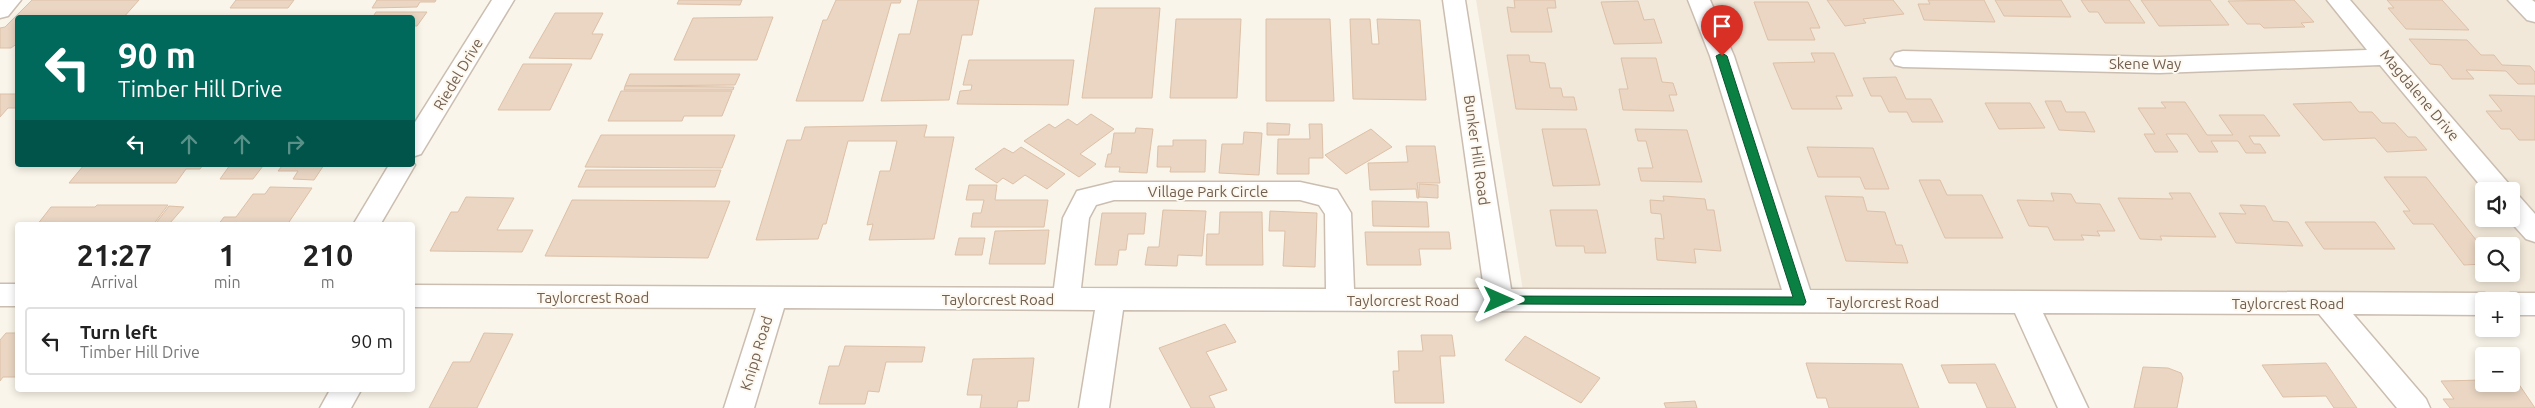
<!DOCTYPE html>
<html lang="en">
<head>
<meta charset="utf-8">
<style>
  :root { --surface:#fff; --page:#f2f2f2; --text:#222; --muted:#767676; --line:#e0e0e0 }
  body { margin:0; font-family:Ubuntu,sans-serif; background:var(--page); color:var(--text); height:100vh; display:flex; flex-direction:column; font-size:19px; white-space:nowrap }
  * { box-sizing:border-box; margin:0 }
  p { font-size:16px; color:var(--muted) }
  .icon { flex:none; width:28px; height:28px; fill:none; stroke:currentColor; stroke-width:2; stroke-linecap:round; stroke-linejoin:round }
  .map { position:relative; flex:1; overflow:hidden }
  .sheet { position:absolute; left:15px; top:222px; width:400px; height:170px; display:flex; flex-direction:column; background:var(--surface); border-radius:5px; box-shadow:0 2px 8px #0003 }
  .sheet>* { flex:none }
  .top-card { position:absolute; left:15px; top:15px; width:400px; height:152px; border-radius:5px; box-shadow:0 2px 8px #0003; background:#00695c; color:#fff; overflow:hidden }
  .controls { position:absolute; left:2475px; top:182px; display:grid; gap:10px }
  .controls a { display:grid; place-items:center; width:45px; height:45px; border-radius:5px; background:var(--surface); box-shadow:0 2px 8px #0003; font-size:25px }
  .pin { position:absolute; display:grid; place-items:center; width:42px; height:42px; color:#fff; margin:-51px -21px; border-radius:50% 50% 50% 0; rotate:-45deg; box-shadow:0 0 5px #0007 }
  .pin .icon { rotate:45deg }
  .me { position:absolute; width:55px; margin:-28px; rotate:90deg; stroke-linejoin:round; filter:drop-shadow(0 0 4px #0008) }
  .turn { display:flex; align-items:center; gap:18px; height:105px; padding:0 20px; font-size:22px }
  .turn .icon { width:65px; height:65px; stroke-width:2.5 }
  .turn b { display:block; font-size:35px; line-height:42px }
  .lanes { display:flex; align-items:center; height:48px; padding:0 20px; background:#0003; justify-content:center; gap:25px; direction:ltr }
  .lanes .off { opacity:.35 }
  .eta { display:flex; justify-content:space-evenly; align-items:center; height:85px; text-align:center }
  .eta b { font-size:30px; font-weight:700; line-height:35px }
  ul { padding:0; list-style:none }
  li { display:flex; align-items:center; gap:15px; height:68px; margin:0 10px 8px; padding:0 10px; border:2px solid var(--line); border-radius:5px }
  li div { flex:1 }
  li b { display:block; font-size:19px }
  li em { font-style:normal }
  .map>svg:first-child { display:block }
  .residential { fill:#f1e8d9; fill-rule:evenodd }
  .building { fill:#ead6c3; stroke:#ddc0a7 }
  .lines { fill:none; stroke-linecap:round; stroke-linejoin:round }
  .minor-casing { stroke:#cbbeb1; stroke-width:3 }
  .minor { fill:#fff; fill-rule:evenodd }
  .route { fill:#0b8043; stroke:#07532c }
  .labels { text-anchor:middle; dominant-baseline:central; stroke-width:4; stroke-linejoin:round; paint-order:stroke }
  .street-label { font-size:15px; fill:#725f50; stroke:#fdf9f0 }
</style>
</head>
<body>
<div class="map">
<svg width="2535" height="408" viewBox="0 0 2535 408">
  <rect width="100%" height="100%" fill="#faf5ea"/>
  <!-- residential -->
  <path class="residential" d="M 1476,0 L 2535,0 L 2535,295 L 1523,291 ZM 2484,191 L 2511,191 L 2511,219 L 2484,219 ZM 2484,246 L 2511,246 L 2511,274 L 2484,274 Z"/>
  <!-- building -->
  <g class="building">
    <polygon points="32,0 139,0 123,18 18,18 18,43 11,48 0,48 0,28 5,27"/>
    <polygon points="236,0 294,0 288,8 230,8"/>
    <polygon points="377,0 436,0 435,2 420,2 417,7 372,8"/>
    <polygon points="679,0 742,0 740,5 677,4"/>
    <polygon points="836,0 901,0 900,3 891,3 863,101 796,101 823,20 827,20"/>
    <polygon points="918,0 979,0 972,35 962,35 949,100 881,101 899,34 910,34"/>
    <polygon points="1514,0 1555,0 1556,8 1547,8 1552,32 1511,32 1507,7 1515,8"/>
    <polygon points="1827,0 1893,0 1904,14 1863,19 1866,23 1845,26"/>
    <polygon points="1928,0 1984,0 1995,22 1924,20 1918,4 1930,4"/>
    <polygon points="1995,0 2061,0 2071,17 2004,16"/>
    <polygon points="2081,0 2129,0 2145,23 2105,23 2098,12 2089,12"/>
    <polygon points="2141,0 2210,0 2229,25 2159,26"/>
    <polygon points="2294,0 2314,22 2301,23 2305,27 2264,28 2260,24 2247,24 2228,1"/>
    <polygon points="2387,0 2442,0 2469,30 2406,29 2388,8 2394,8"/>
    <polygon points="1638,1 1644,20 1654,19 1662,43 1614,44 1601,2"/>
    <polygon points="1754,2 1808,2 1820,28 1810,28 1815,40 1768,40"/>
    <polygon points="1095,8 1160,8 1152,98 1082,98"/>
    <polygon points="376,12 427,12 417,26 412,26 412,18 372,18"/>
    <polygon points="555,13 603,13 592,34 603,34 591,59 529,58"/>
    <polygon points="773,17 757,60 674,60 693,18"/>
    <polygon points="1176,19 1241,19 1237,98 1170,98"/>
    <polygon points="1266,19 1330,19 1334,101 1266,101"/>
    <polygon points="1350,19 1370,19 1372,44 1379,44 1377,19 1420,20 1426,100 1353,99"/>
    <polygon points="2409,39 2467,40 2481,55 2494,55 2502,65 2530,66 2535,72 2535,84 2518,84 2506,71 2466,70 2474,79 2452,79 2441,65 2430,64"/>
    <polygon points="1811,53 1834,53 1853,96 1836,96 1842,109 1792,109 1773,63 1815,62"/>
    <polygon points="1507,55 1529,55 1530,62 1545,63 1550,88 1561,88 1563,97 1574,97 1577,110 1516,109"/>
    <polygon points="1621,58 1656,58 1662,82 1673,83 1677,95 1669,95 1674,111 1623,110 1619,89 1628,89"/>
    <polygon points="969,60 1074,60 1068,105 957,104 960,91 971,90 972,85 963,85"/>
    <polygon points="523,64 572,64 550,110 498,110"/>
    <polygon points="630,74 740,74 735,85 625,86"/>
    <polygon points="1896,77 1906,99 1931,99 1943,122 1912,122 1907,112 1889,112 1881,96 1871,96 1863,78"/>
    <polygon points="625,86 734,87 733,90 624,90"/>
    <polygon points="621,91 732,91 722,116 684,116 682,121 608,121"/>
    <polygon points="0,94 18,94 18,108 8,108 0,117"/>
    <polygon points="2489,95 2535,96 2535,140 2519,140 2510,129 2501,129 2486,111 2502,111"/>
    <polygon points="2045,101 2061,101 2066,112 2085,112 2095,132 2059,130"/>
    <polygon points="2161,102 2185,102 2207,135 2233,135 2219,115 2264,115 2280,136 2249,136 2254,144 2260,144 2266,153 2246,153 2238,141 2211,141 2218,152 2199,152 2187,134 2166,134 2178,152 2155,152 2144,134 2155,134 2138,108 2166,108"/>
    <polygon points="2351,102 2359,112 2372,112 2382,123 2395,123 2408,137 2416,137 2427,150 2387,152 2375,138 2323,140 2293,104"/>
    <polygon points="1985,103 2030,103 2045,128 1999,129"/>
    <polygon points="1091,114 1114,129 1080,154 1096,164 1079,177 1024,141 1049,124 1055,128 1068,119 1077,125"/>
    <polygon points="1267,123 1290,124 1289,135 1267,135"/>
    <polygon points="1309,124 1322,124 1323,158 1309,158 1309,174 1277,174 1278,139 1310,139"/>
    <polygon points="927,125 924,137 954,137 934,239 869,240 873,224 867,225 880,171 890,171 897,141 848,141 826,224 823,224 818,239 756,240 787,140 801,140 805,127"/>
    <polygon points="1136,128 1153,129 1147,173 1119,172 1120,167 1105,167 1108,154 1111,154 1114,133 1135,133"/>
    <polygon points="1371,129 1392,147 1346,174 1325,155"/>
    <polygon points="1542,129 1586,129 1600,185 1553,186"/>
    <polygon points="1635,129 1687,130 1702,182 1641,181 1638,168 1653,168 1646,141 1638,141"/>
    <polygon points="1244,132 1262,133 1259,175 1219,173 1222,144 1243,144"/>
    <polygon points="601,135 735,135 722,168 585,167"/>
    <polygon points="1173,140 1206,140 1205,172 1170,172 1171,167 1157,167 1158,146 1173,146"/>
    <polygon points="1406,146 1435,146 1440,183 1417,183 1419,198 1417,198 1416,189 1370,190 1368,163 1408,162"/>
    <polygon points="1021,147 1065,174 1047,189 1025,175 1013,184 1003,178 997,183 975,169 1004,148 1013,153"/>
    <polygon points="1807,147 1873,148 1889,189 1865,189 1860,177 1818,177"/>
    <polygon points="84,165 203,165 200,169 186,169 176,183 69,183"/>
    <polygon points="230,165 324,165 314,180 293,179 298,171 278,171 282,166 263,166 253,179 220,179"/>
    <polygon points="586,170 721,170 715,187 578,187"/>
    <polygon points="2384,177 2426,177 2484,250 2484,264 2464,265 2433,224 2413,224 2403,211 2410,211"/>
    <polygon points="1919,180 1940,180 1947,195 1982,195 2003,238 1945,238"/>
    <polygon points="1419,184 1438,185 1438,198 1419,197"/>
    <polygon points="969,185 997,185 995,200 1048,200 1044,227 971,227 973,213 981,213 984,200 966,200"/>
    <polygon points="270,187 312,188 287,225 218,225 224,217 236,217 253,194 265,194"/>
    <polygon points="2051,193 2071,194 2076,203 2100,204 2115,231 2097,231 2100,236 2081,235 2084,240 2054,240 2048,227 2029,226 2017,200 2054,201"/>
    <polygon points="2169,193 2190,193 2216,237 2160,236 2162,240 2140,239 2118,198 2173,199"/>
    <polygon points="1663,196 1705,199 1707,210 1714,210 1721,251 1694,249 1696,263 1657,260 1655,238 1664,239 1661,214 1651,213 1650,200 1664,201"/>
    <polygon points="1825,196 1863,197 1867,211 1885,212 1896,245 1902,245 1908,263 1846,261"/>
    <polygon points="466,197 514,198 497,230 533,230 522,252 430,251 451,212 458,212"/>
    <polygon points="572,200 730,201 708,258 545,256"/>
    <polygon points="1372,201 1427,202 1429,227 1373,226"/>
    <polygon points="97,205 168,205 153,225 37,225 51,207 95,207"/>
    <polygon points="2240,205 2265,206 2273,221 2288,222 2303,246 2236,243 2219,213 2246,214"/>
    <polygon points="169,206 184,207 170,223 156,223"/>
    <polygon points="1163,210 1206,211 1202,256 1178,255 1177,266 1145,265 1148,247 1159,247"/>
    <polygon points="1550,210 1597,210 1606,253 1585,253 1584,246 1556,246"/>
    <polygon points="1270,211 1317,213 1315,267 1283,266 1285,231 1269,231"/>
    <polygon points="1220,212 1262,212 1263,265 1206,265 1207,234 1219,234"/>
    <polygon points="1102,213 1146,213 1144,234 1128,234 1126,250 1119,250 1117,265 1095,265"/>
    <polygon points="2305,222 2375,222 2395,249 2324,249"/>
    <polygon points="1049,230 1045,264 989,264 995,231"/>
    <polygon points="1365,232 1449,232 1451,249 1419,249 1421,265 1367,265"/>
    <polygon points="959,238 985,238 982,255 955,255"/>
    <polygon points="1225,324 1236,342 1206,352 1227,390 1209,396 1215,408 1191,408 1159,348"/>
    <polygon points="6,333 18,333 18,377 3,377 0,381 0,340"/>
    <polygon points="484,333 513,334 477,408 429,408 453,362 470,362"/>
    <polygon points="1421,335 1452,335 1455,356 1440,356 1444,403 1395,403 1393,371 1399,371 1398,351 1423,351"/>
    <polygon points="1525,336 1600,378 1581,403 1505,360"/>
    <polygon points="845,346 925,347 922,362 886,362 879,392 868,391 865,404 819,404 829,366 839,366"/>
    <polygon points="1034,358 1029,401 1018,401 1017,408 980,408 982,395 967,395 973,359"/>
    <polygon points="1806,363 1902,364 1919,408 1829,408 1826,398 1817,398"/>
    <polygon points="2326,363 2357,408 2334,408 2326,396 2283,397 2262,365"/>
    <polygon points="1995,364 2016,408 1987,408 1976,383 1949,383 1941,365"/>
    <polygon points="2143,367 2168,368 2181,373 2183,378 2177,408 2134,408"/>
    <polygon points="2484,380 2484,384 2511,384 2511,380 2516,380 2535,408 2450,408 2443,399 2454,399 2441,381"/>
    <polygon points="1695,401 1697,408 1666,408 1664,403"/>
  </g>
  <g class="lines">
    <!-- minor casing -->
    <g class="minor-casing">
      <g id="minor">
        <polygon points="0,0 21,0 8,16 0,18"/>
        <polygon points="492,0 514,0 421,154 412,157 412,127"/>
        <path d="M 1443,0 L 1465,0 L 1511,289 L 1782,290 L 1710,56 L 1688,0 L 1710,0 L 1734,56 L 1810,290 L 2484,293 L 2494,296 L 2497,301 L 2484,301 L 2484,315 L 2353,314 L 2426,399 L 2430,408 L 2397,408 L 2319,314 L 2043,313 L 2088,408 L 2058,408 L 2015,313 L 1123,310 L 1109,408 L 1079,408 L 1095,310 L 784,308 L 754,408 L 724,408 L 756,308 L 412,307 L 412,285 L 1054,288 L 1063,218 L 1077,191 L 1114,182 L 1300,182 L 1337,190 L 1351,213 L 1354,289 L 1484,289 ZM 1114,200 L 1300,200 L 1319,205 L 1325,214 L 1326,289 L 1081,288 L 1089,218 L 1096,205 Z"/>
        <polygon points="2327,0 2350,0 2509,184 2513,191 2511,194 2511,191 2485,191 2380,65 2159,73 1903,67 1895,65 1891,59 1895,53 1903,51 2159,57 2367,50"/>
        <polygon points="2508,0 2532,0 2535,2 2535,22 2527,20"/>
        <polygon points="412,161 415,165 380,225 353,225 389,165 412,165"/>
        <polygon points="2511,194 2520,197 2535,214 2535,242 2526,239 2508,219 2511,219"/>
        <rect x="0" y="284" width="18" height="22"/>
        <polygon points="2511,293 2535,293 2535,315 2511,315 2511,301 2498,301 2501,296"/>
        <polygon points="330,390 361,390 351,408 320,408"/>
      </g>
    </g>
    <!-- minor -->
    <use href="#minor" class="minor"/>
  </g>
  <!-- route -->
  <polygon class="route" points="1722,53 1727,56 1806,302 1804,305 1495,304 1495,297 1499,296 1793,297 1716,56"/>
  <g class="labels">
    <!-- street labels -->
    <g class="street-label">
      <text x="2145" y="63">Skene Way</text>
      <text transform="translate(458 74) rotate(-59)">Riedel Drive</text>
      <text transform="translate(2420 95) rotate(50)">Magdalene Drive</text>
      <text transform="translate(1477 150) rotate(82)">Bunker Hill Road</text>
      <text x="1208" y="191">Village Park Circle</text>
      <text x="593" y="297">Taylorcrest Road</text>
      <text x="998" y="299">Taylorcrest Road</text>
      <text x="1403" y="300">Taylorcrest Road</text>
      <text x="1883" y="302">Taylorcrest Road</text>
      <text x="2288" y="303">Taylorcrest Road</text>
      <text transform="translate(756 353) rotate(-73)">Knipp Road</text>
    </g>
  </g>
</svg>
<div class="controls">
<a><svg class="icon" aria-label="sound" viewBox="0 0 24 24"><path d="M4 9h4l5-4v14l-5-4H4zM17 9q2 3 0 6"/></svg></a>
<a><svg class="icon" aria-label="search" viewBox="0 0 24 24"><circle cx="10" cy="10" r="6"/><path d="M15 15l6 6"/></svg></a>
<a>+</a>
<a>−</a>
</div>
<div class="pin" style="left:1722px;top:56px;background:#d93025"><svg class="icon" aria-label="arrive" viewBox="0 0 24 24"><path d="M6 21V4h12l-3 4 3 4H6"/></svg></div>
<svg class="me" style="left:1499px;top:300px" viewBox="-20 -20 40 40"><path d="M0-17L14 15 0 8-14 15z" fill="#0b8043" stroke="#fff" stroke-width="4"/></svg>
<div class="top-card">
<div class="turn"><svg class="icon" aria-label="left" viewBox="0 0 24 24"><path d="M17 20v-9H6M10 6l-5 5 5 5"/></svg><div><b>90 m</b>Timber Hill Drive</div></div>
<div class="lanes"><svg class="icon" aria-label="left" viewBox="0 0 24 24"><path d="M17 20v-9H6M10 6l-5 5 5 5"/></svg><svg class="icon off" aria-label="ahead" viewBox="0 0 24 24"><path d="M12 20V5M6 11l6-6 6 6"/></svg><svg class="icon off" aria-label="ahead" viewBox="0 0 24 24"><path d="M12 20V5M6 11l6-6 6 6"/></svg><svg class="icon off" aria-label="right" viewBox="0 0 24 24"><path d="M7 20v-9h11M14 6l5 5-5 5"/></svg></div>
</div>
<section class="sheet">
<div class="eta">
<div><b>21:27</b><p>Arrival</p></div>
<div><b>1</b><p>min</p></div>
<div><b>210</b><p>m</p></div>
</div>
<ul>
<li><svg class="icon" aria-label="left" viewBox="0 0 24 24"><path d="M17 20v-9H6M10 6l-5 5 5 5"/></svg><div><b>Turn left</b><p>Timber Hill Drive</p></div><em>90 m</em></li>
</ul>
</section>
</div>
</body>
</html>
